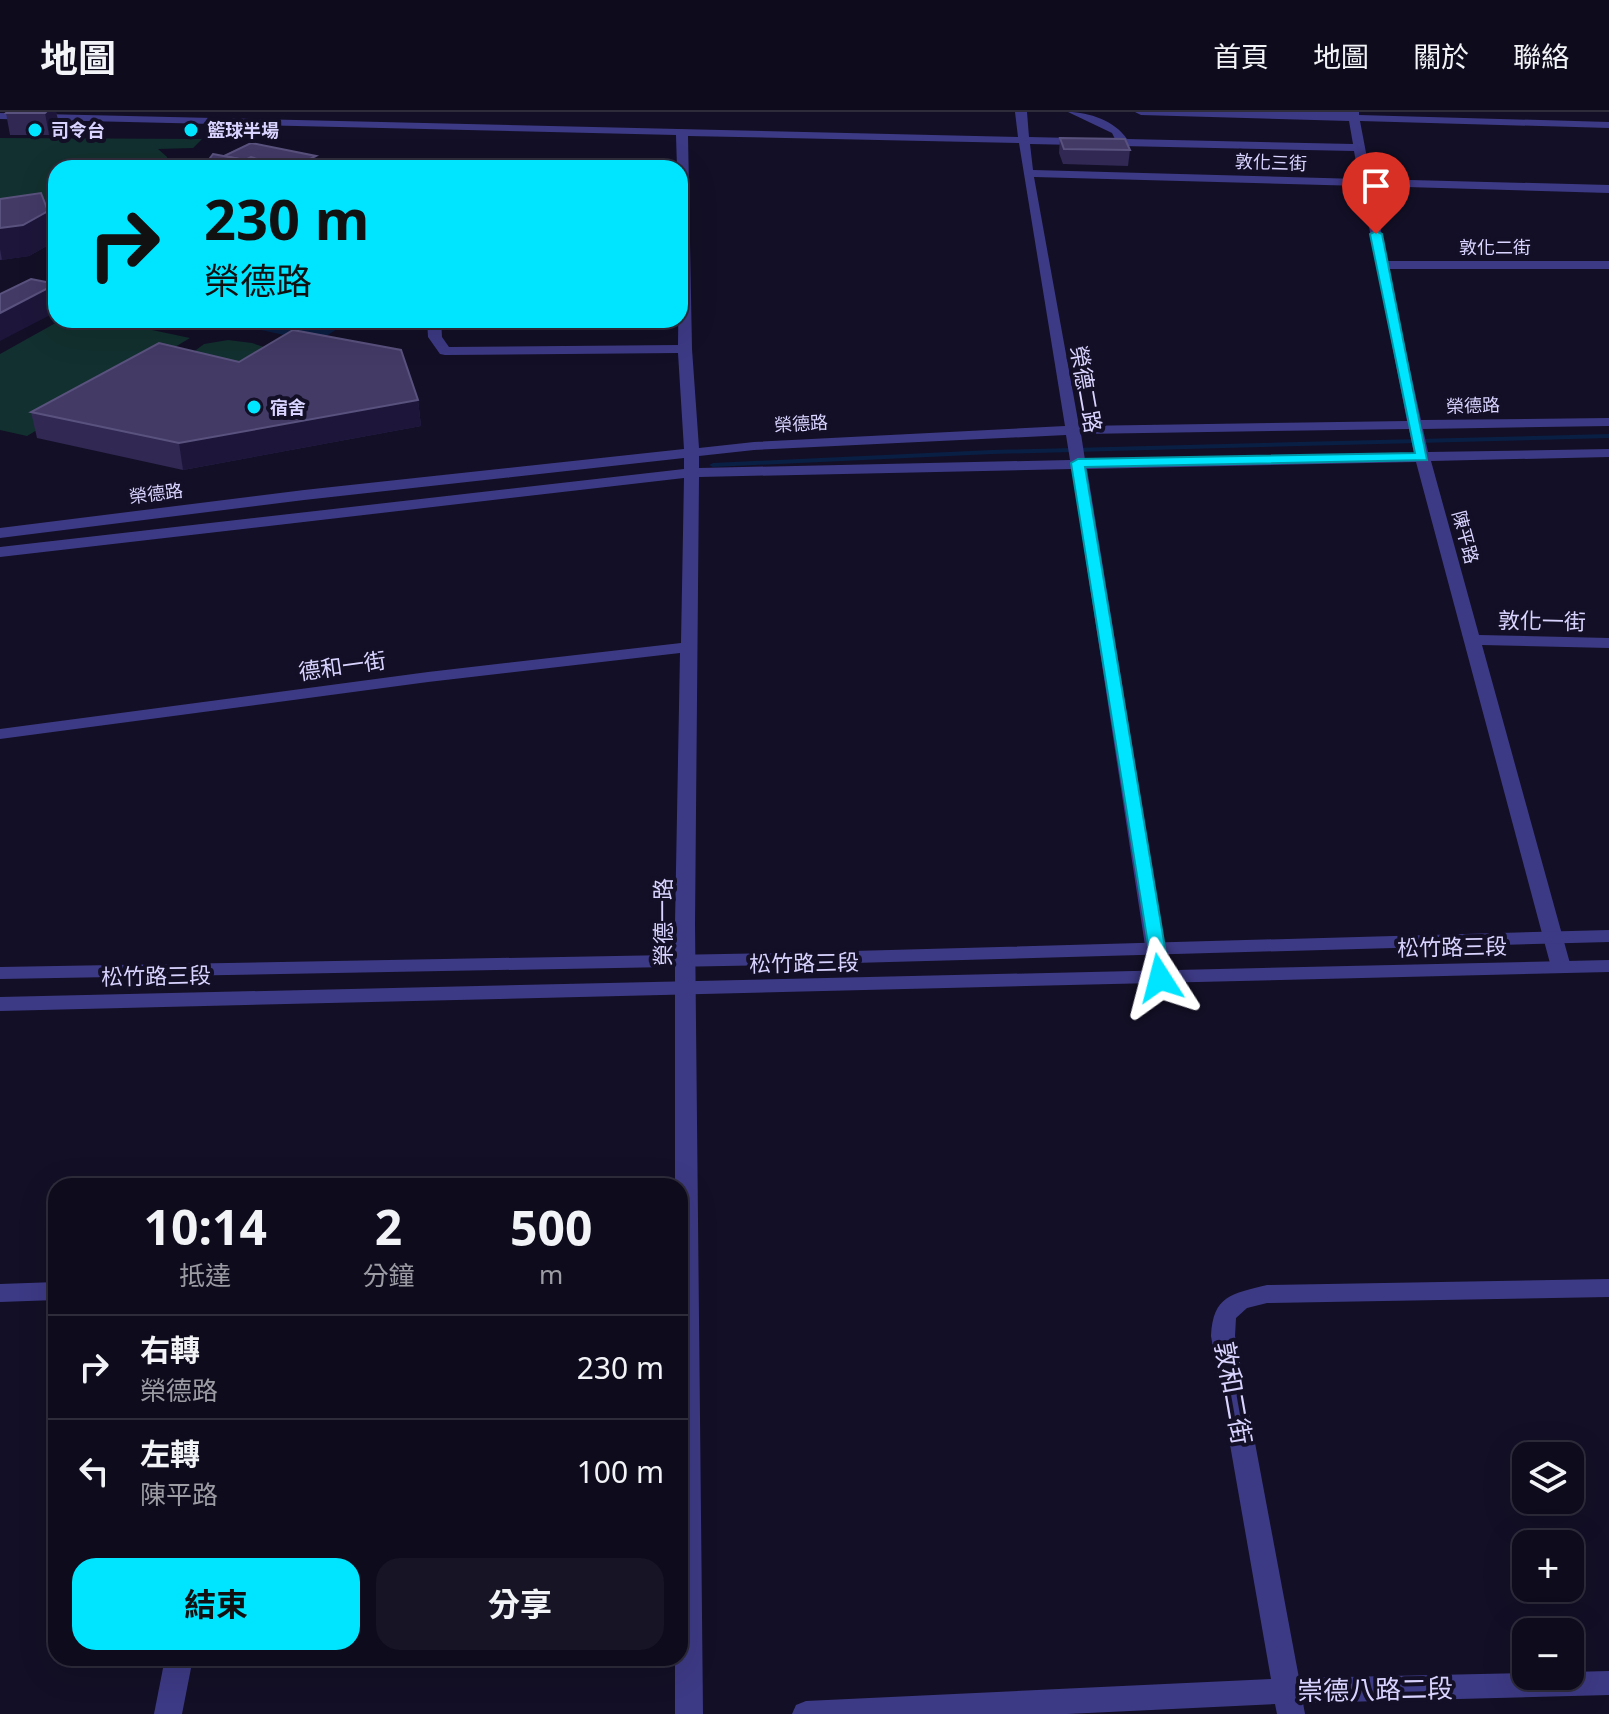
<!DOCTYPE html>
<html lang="zh-TW">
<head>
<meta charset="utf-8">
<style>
  :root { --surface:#0e0b1c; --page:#171425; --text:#f1f3f6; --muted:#9b9ba3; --line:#2e2b3b; --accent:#00e5ff }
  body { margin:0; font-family:"Noto Sans","Noto Sans TC",sans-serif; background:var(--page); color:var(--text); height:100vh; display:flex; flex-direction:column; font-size:30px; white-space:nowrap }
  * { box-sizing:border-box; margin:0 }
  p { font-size:26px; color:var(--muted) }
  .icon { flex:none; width:44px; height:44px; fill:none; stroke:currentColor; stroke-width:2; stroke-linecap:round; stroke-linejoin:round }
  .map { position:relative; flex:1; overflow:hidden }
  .side { position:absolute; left:48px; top:1066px; width:640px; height:488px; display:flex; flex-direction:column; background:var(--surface); border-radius:24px; box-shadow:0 8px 32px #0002,0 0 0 2px var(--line) }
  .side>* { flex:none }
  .top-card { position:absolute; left:48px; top:48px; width:640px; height:168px; border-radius:24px; box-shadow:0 8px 32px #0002,0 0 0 2px var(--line); background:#00e5ff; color:#111; overflow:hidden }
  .fabs { position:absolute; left:1512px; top:1330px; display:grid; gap:16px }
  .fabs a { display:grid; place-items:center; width:72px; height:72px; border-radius:16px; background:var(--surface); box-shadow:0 8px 32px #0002,0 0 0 2px var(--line); font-size:40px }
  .pin { position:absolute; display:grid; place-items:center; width:68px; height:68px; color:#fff; margin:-82px -34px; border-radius:50% 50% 50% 0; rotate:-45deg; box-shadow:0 0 8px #0007 }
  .pin .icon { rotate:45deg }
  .me { position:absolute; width:88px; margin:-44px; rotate:351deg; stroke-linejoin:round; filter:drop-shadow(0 0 6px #0008) }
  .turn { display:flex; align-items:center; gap:28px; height:168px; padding:0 24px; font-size:36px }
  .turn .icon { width:104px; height:104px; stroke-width:2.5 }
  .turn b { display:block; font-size:56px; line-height:68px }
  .eta { display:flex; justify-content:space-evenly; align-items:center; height:136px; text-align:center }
  .eta b { font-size:48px; font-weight:700; line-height:56px }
  .cta { display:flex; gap:16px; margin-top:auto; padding:16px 24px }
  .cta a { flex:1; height:92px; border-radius:24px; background:var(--accent); color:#111; font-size:32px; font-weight:700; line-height:92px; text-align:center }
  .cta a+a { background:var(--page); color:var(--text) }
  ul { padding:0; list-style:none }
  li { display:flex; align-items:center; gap:24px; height:104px; padding:0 24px; border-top:2px solid var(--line) }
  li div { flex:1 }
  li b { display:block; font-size:30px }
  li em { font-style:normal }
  header { display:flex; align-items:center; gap:48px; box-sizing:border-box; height:112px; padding:0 40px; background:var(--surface); border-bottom:2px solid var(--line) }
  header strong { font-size:38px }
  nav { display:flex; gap:44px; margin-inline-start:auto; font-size:28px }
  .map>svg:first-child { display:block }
  .green { fill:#12302f }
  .water { fill:#0a1f44 }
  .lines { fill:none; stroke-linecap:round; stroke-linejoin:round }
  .stream { fill:#0a1f44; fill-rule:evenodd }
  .minor { fill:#3d3a85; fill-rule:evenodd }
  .tertiary { fill:#3d3a85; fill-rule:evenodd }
  .wall { fill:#312854 }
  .shaded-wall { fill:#1d163a }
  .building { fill:#433a66; stroke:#5a527e; stroke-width:2 }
  .route { fill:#00e5ff; stroke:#0095a6; stroke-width:2 }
  .poi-dot { fill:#00e5ff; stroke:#130f26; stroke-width:3 }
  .labels { text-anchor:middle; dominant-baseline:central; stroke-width:8; stroke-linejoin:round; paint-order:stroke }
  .far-poi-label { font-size:18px; font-weight:bold; fill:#d9d4ff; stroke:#130f26; text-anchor:start }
  .far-street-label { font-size:18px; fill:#d9d4ff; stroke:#130f26 }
  .street-label { font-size:22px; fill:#d9d4ff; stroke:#130f26 }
  .near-street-label { font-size:26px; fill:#d9d4ff; stroke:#130f26 }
</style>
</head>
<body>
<header>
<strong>地圖</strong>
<nav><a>首頁</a><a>地圖</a><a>關於</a><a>聯絡</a></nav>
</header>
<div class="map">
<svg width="1609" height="1602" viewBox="0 0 1609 1602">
  <rect width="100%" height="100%" fill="#130f26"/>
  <!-- green -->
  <g class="green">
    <polygon points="0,26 202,27 193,36 158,37 167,45 171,56 56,56 56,98 0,99"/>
    <polygon points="61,208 105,208 190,226 27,324 0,318 0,242"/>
    <polygon points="228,228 252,231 282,241 272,258 188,244 204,232"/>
  </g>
  <!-- water -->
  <polygon class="water" points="215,208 351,208 317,230"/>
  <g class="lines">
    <!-- stream -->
    <polygon class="stream" points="1609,322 1609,326 992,342 713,355 709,353 713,351 992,338"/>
    <!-- minor -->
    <g class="minor">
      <path d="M 1015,0 L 1027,0 L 1029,25 L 1115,27 L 1112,21 L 1068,0 C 1089,0 1115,9 1127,27 L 1353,32 L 1349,9 L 1141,3 L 1135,0 L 1359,0 L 1359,3 L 1609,10 L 1609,16 L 1360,9 L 1371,67 L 1609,73 L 1609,81 L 1372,74 L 1387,149 L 1609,149 L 1609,157 L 1388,157 L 1421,308 L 1609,306 L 1609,314 L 1423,317 L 1428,340 L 1609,337 L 1609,345 L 1431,349 L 1479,523 L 1609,526 L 1609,536 L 1482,533 L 1571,855 L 1561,861 L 1551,855 L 1416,350 L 1087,357 L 1170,866 L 1160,872 L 1150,866 L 1072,357 L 699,365 L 695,812 L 703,1602 L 675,1602 L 675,1546 L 680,1546 L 680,1074 L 675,1074 L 675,812 L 680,541 L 428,570 L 0,627 L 0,617 L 428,560 L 681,531 L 684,366 L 0,445 L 0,435 L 684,357 L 684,346 L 304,388 L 0,426 L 0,416 L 304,378 L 684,337 L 678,241 L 445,243 L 440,242 L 428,225 L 427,208 L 441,208 L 442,225 L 449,235 L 678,233 L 680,56 L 677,56 L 676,23 L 0,7 L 0,1 L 1018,25 ZM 688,24 L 1019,31 L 1065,314 L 754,330 L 699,336 L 692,237 ZM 1030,32 L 1354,39 L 1359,67 L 1033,58 ZM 1034,65 L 1361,74 L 1407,309 L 1079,314 ZM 1409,317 L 1414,341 L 1085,348 L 1081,322 ZM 1066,323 L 1070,348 L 699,356 L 699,344 L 754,338 Z"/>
      <path d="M 1609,1167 L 1609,1185 L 1267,1191 L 1247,1196 L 1236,1206 L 1235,1224 L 1299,1566 L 1526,1561 L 1526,1564 L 1570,1564 L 1570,1560 L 1609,1559 L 1609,1583 L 1303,1591 L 1305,1602 L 1277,1602 L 1275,1592 L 1067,1602 L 792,1602 L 796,1593 L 806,1589 L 1271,1567 L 1211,1224 C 1213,1183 1232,1182 1267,1173 Z"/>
      <polygon points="56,1170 56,1188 0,1190 0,1172"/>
      <polygon points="165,1546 193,1546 182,1602 154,1602"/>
    </g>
    <!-- tertiary -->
    <g class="tertiary">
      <polygon points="1609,818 1609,830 780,853 0,867 0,855 780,841"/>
      <polygon points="1609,848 1609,860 0,899 0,885"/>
    </g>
  </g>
  <!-- wall -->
  <g class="wall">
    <polygon points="7,0 56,0 59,12 49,23 10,23 6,1"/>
    <polygon points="1060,26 1130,38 1128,54 1063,52 1059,41"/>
    <polygon points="251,31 317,56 194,56"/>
    <polygon points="0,87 51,119 56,118 56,150 52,131 29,144 0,148"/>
    <polygon points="239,250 418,288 421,314 183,358 37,326 31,300"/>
  </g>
  <!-- shaded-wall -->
  <g class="shaded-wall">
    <polygon points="46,0 56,0 59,12 49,23 45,1"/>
    <polygon points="316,44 317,56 292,56"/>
    <polygon points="251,45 252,52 255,50 256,56 243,56 242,49"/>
    <polygon points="48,99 52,123 50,120 52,131 29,144 2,148 0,137 0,116"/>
    <polygon points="56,172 56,200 0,229 0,201"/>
    <polygon points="418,288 421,314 183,358 179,331"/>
  </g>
  <!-- building -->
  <g class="building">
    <polygon points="7,0 46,0 45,1 6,1"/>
    <polygon points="1060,26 1125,27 1130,38 1064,37"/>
    <polygon points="251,31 316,44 292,56 284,56 251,45 245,48 224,44"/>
    <polygon points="213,42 255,50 244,56 194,56 207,50"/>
    <polygon points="41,81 48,99 23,113 0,116 0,87"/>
    <polygon points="56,118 56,129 50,120"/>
    <polygon points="31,167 56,172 0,201 0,182"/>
    <polygon points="293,218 401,238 418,288 179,331 31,300 159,231 239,250"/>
  </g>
  <!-- route -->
  <polygon class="route" points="1376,119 1382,122 1427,348 1085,355 1170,866 1160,871 1154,870 1071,351 1078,347 1415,341 1370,122"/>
  <!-- markers -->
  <g class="poi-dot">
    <circle cx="35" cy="18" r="8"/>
    <circle cx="191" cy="18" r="8"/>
    <circle cx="254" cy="295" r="8"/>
  </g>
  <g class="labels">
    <!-- far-poi labels -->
    <g class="far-poi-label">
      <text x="51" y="18">司令台</text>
      <text x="207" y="18">籃球半場</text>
      <text x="270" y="295">宿舍</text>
    </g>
    <!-- far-street labels -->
    <g class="far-street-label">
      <text transform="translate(1271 50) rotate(2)">敦化三街</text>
      <text x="1495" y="135">敦化二街</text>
      <text transform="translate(1473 293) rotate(-2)">榮德路</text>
      <text transform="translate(801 311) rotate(-3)">榮德路</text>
      <text transform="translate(156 381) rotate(-7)">榮德路</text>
      <text transform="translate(1466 425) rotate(75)">陳平路</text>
    </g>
    <!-- street labels -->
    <g class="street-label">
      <text transform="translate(1087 277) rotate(80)">榮德二路</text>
      <text transform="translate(1542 508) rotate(1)">敦化一街</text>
      <text transform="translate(342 553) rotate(-8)">德和一街</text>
      <text transform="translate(662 810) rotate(-90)">榮德一路</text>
      <text transform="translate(1452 834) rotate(-1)">松竹路三段</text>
      <text transform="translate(804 850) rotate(-1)">松竹路三段</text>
      <text transform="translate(156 863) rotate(-1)">松竹路三段</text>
    </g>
    <!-- near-street labels -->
    <g class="near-street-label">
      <text transform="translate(1234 1281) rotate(80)">敦和二街</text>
      <text transform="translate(1375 1577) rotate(-1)">崇德八路二段</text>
    </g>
  </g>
</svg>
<div class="fabs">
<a><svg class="icon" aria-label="layers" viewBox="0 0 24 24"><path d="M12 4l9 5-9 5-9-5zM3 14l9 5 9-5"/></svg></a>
<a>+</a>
<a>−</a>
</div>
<div class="pin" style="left:1376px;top:122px;background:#d93025"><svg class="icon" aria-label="arrive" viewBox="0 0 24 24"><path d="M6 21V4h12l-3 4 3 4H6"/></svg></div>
<svg class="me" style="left:1160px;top:866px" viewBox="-20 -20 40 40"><path d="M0-17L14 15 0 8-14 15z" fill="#00e5ff" stroke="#fff" stroke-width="4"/></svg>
<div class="top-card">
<div class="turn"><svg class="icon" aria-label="right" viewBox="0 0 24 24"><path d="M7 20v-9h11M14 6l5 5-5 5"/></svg><div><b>230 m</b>榮德路</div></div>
</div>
<section class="side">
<div class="eta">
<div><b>10:14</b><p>抵達</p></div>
<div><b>2</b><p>分鐘</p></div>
<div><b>500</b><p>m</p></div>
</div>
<ul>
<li><svg class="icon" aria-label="right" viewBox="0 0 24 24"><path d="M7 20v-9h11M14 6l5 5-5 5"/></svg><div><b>右轉</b><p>榮德路</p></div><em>230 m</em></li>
<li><svg class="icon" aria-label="left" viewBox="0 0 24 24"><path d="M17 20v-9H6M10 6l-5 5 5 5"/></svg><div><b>左轉</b><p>陳平路</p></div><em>100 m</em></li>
</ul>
<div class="cta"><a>結束</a><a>分享</a></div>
</section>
</div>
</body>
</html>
